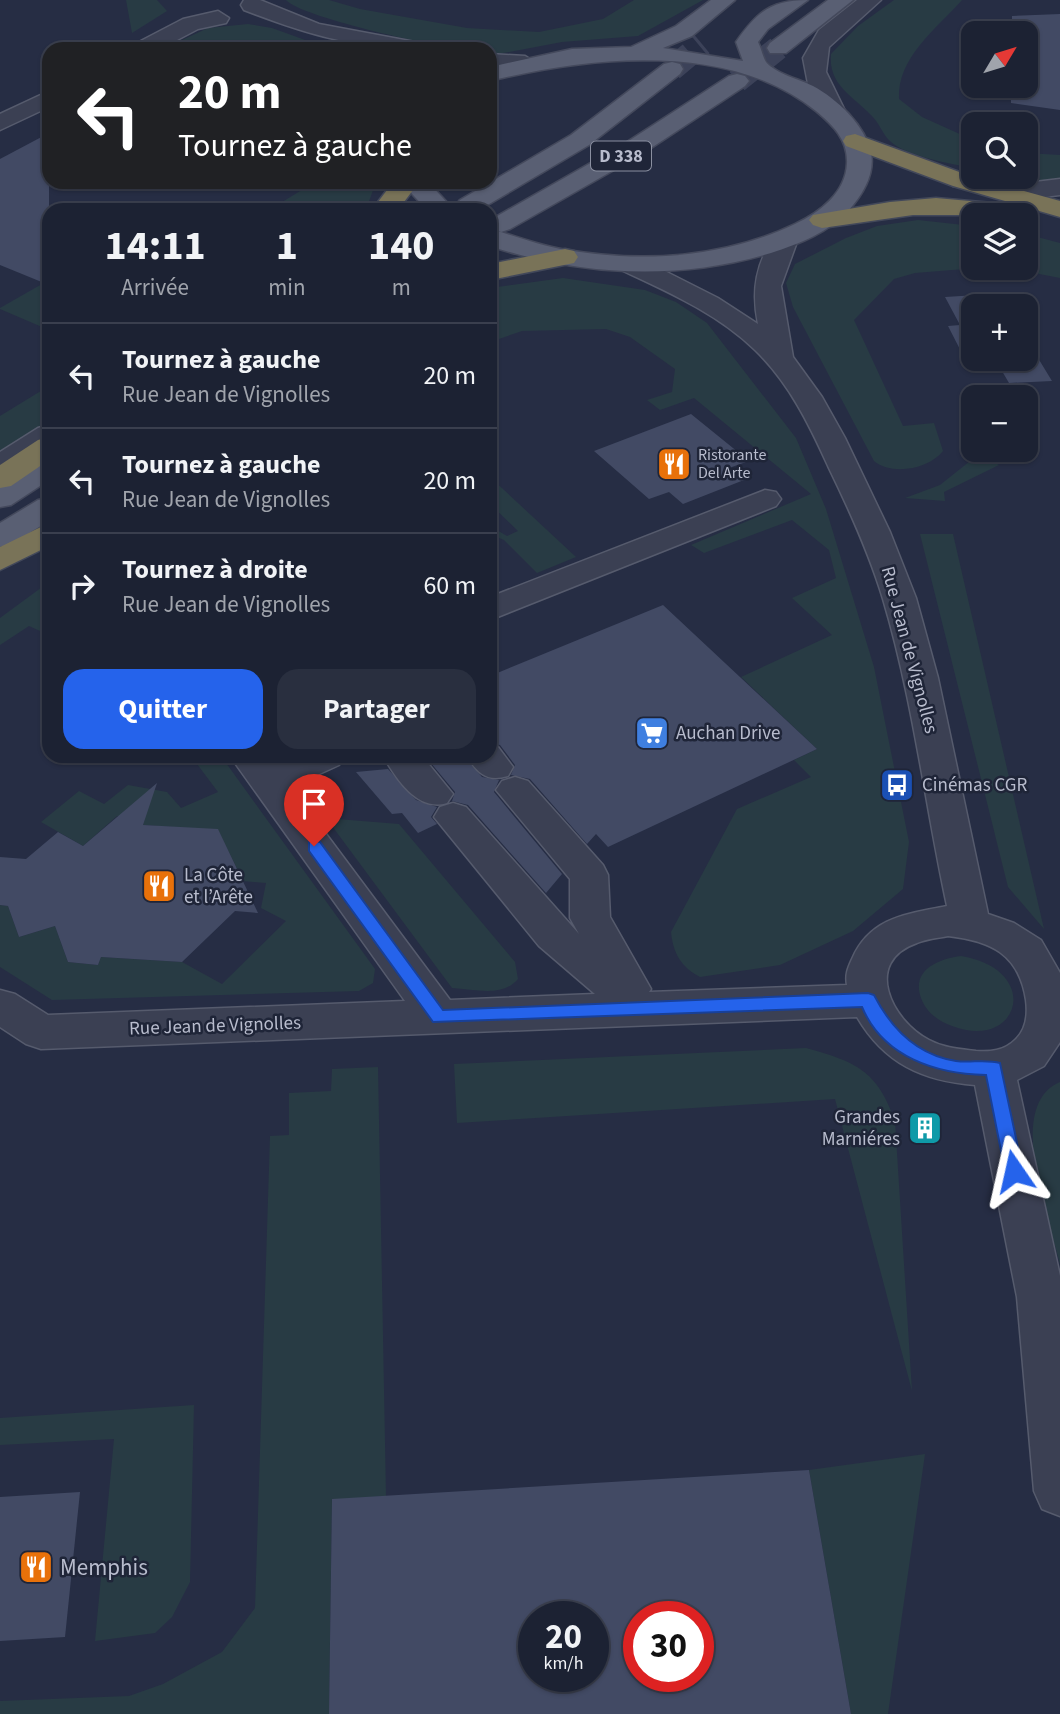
<!DOCTYPE html>
<html lang="fr">
<head>
<meta charset="utf-8">
<style>
  :root { --surface:#1c2233; --page:#292f3f; --text:#f1f3f6; --muted:#a0a4ac; --line:#3a3f4e; --accent:#2563eb }
  body { margin:0; font-family:"Source Sans 3",sans-serif; background:var(--page); color:var(--text); height:100vh; display:flex; flex-direction:column; font-size:26px; white-space:nowrap }
  * { box-sizing:border-box; margin:0 }
  p { font-size:23px; color:var(--muted) }
  .icon { flex:none; width:38px; height:38px; fill:none; stroke:currentColor; stroke-width:2; stroke-linecap:round; stroke-linejoin:round }
  .map { position:relative; flex:1; overflow:hidden }
  .panel { position:absolute; left:42px; top:203px; width:455px; height:560px; display:flex; flex-direction:column; background:var(--surface); border-radius:21px; box-shadow:0 2px 5px #0004,0 0 0 2px var(--line) }
  .panel>* { flex:none }
  .banner { position:absolute; left:42px; top:42px; width:455px; height:147px; border-radius:21px; box-shadow:0 2px 5px #0004,0 0 0 2px var(--line); background:#202124; color:#fff; overflow:hidden }
  .needle { width:46px; rotate:52deg }
  .buttons { position:absolute; left:961px; top:21px; display:grid; gap:14px }
  .buttons a { display:grid; place-items:center; width:77px; height:77px; border-radius:14px; background:var(--surface); box-shadow:0 2px 5px #0004,0 0 0 2px var(--line); font-size:35px }
  .speed { position:absolute; left:518px; top:1601px; display:flex; gap:14px; font-size:35px; font-weight:700; text-align:center }
  .speed>* { display:grid; place-content:center; width:91px; height:91px; border-radius:50%; background:var(--surface); box-shadow:0 2px 5px #0004,0 0 0 2px var(--line); line-height:1 }
  .speed small { font-size:18px; font-weight:400 }
  .speed .limit { border:10px solid #d22; background:#fff; color:#111 }
  .pin { position:absolute; display:grid; place-items:center; width:60px; height:60px; color:#fff; margin:-72px -30px; border-radius:50% 50% 50% 0; rotate:-45deg; box-shadow:0 0 7px #0007 }
  .pin .icon { rotate:45deg }
  .me { position:absolute; width:77px; margin:-38px; rotate:349deg; stroke-linejoin:round; filter:drop-shadow(0 0 5px #0008) }
  .turn { display:flex; align-items:center; gap:24px; height:147px; padding:0 21px; font-size:32px }
  .turn .icon { width:91px; height:91px; stroke-width:2.5 }
  .turn b { display:block; font-size:49px; line-height:60px }
  .eta { display:flex; justify-content:space-evenly; align-items:center; height:119px; text-align:center }
  .eta b { font-size:42px; font-weight:700; line-height:49px }
  .cta { display:flex; gap:14px; margin-top:auto; padding:14px 21px }
  .cta a { flex:1; height:80px; border-radius:21px; background:var(--accent); color:#fff; font-size:28px; font-weight:700; line-height:80px; text-align:center }
  .cta a+a { background:var(--page); color:var(--text) }
  ul { padding:0; list-style:none }
  li { display:flex; align-items:center; gap:21px; height:105px; padding:0 21px; border-top:2px solid var(--line) }
  li div { flex:1 }
  li b { display:block; font-size:26px }
  li em { font-style:normal }
  .map>svg:first-child { display:block }
  .green { fill:#283b44 }
  .building { fill:#424a64; fill-rule:evenodd }
  .lines { fill:none; stroke-linecap:round; stroke-linejoin:round }
  .major-tunnel { stroke:#3c4259; stroke-width:24; stroke-dasharray:24 12; stroke-linecap:butt }
  .minor-casing { stroke:#565b6d; stroke-width:3 }
  .major-casing { stroke:#44495c; stroke-width:3 }
  .highway-casing { stroke:#42485a; stroke-width:3 }
  .minor { fill:#3b4053; fill-rule:evenodd }
  .major { fill:#595f73; fill-rule:evenodd }
  .highway { fill:#797358; fill-rule:evenodd }
  .route { fill:#2563eb; stroke:#184099; stroke-width:2 }
  .labels { text-anchor:middle; dominant-baseline:central; stroke-width:5; stroke-linejoin:round; paint-order:stroke }
  .far-poi-label { font-size:16px; fill:#b8bccd; stroke:#1f2538; text-anchor:start }
  .shield { fill:#1f2538; stroke:#8a8fa0; stroke-width:2 }
  .shield-label { font-size:18px; font-weight:bold; fill:#b8bccd }
  .street-label { font-size:19px; fill:#b8bccd; stroke:#1f2538 }
  .poi-label { font-size:19px; fill:#b8bccd; stroke:#1f2538; text-anchor:start }
  .near-poi-label { font-size:23px; fill:#b8bccd; stroke:#1f2538; text-anchor:start }
</style>
</head>
<body>
<div class="map">
<svg width="1060" height="1714" viewBox="0 0 1060 1714">
  <rect width="100%" height="100%" fill="#262d44"/>
  <!-- green -->
  <g class="green">
    <polygon points="126,0 157,0 167,11 132,33"/>
    <path d="M 286,0 L 329,0 L 360,9 L 467,28 L 539,32 L 603,19 L 634,0 L 703,0 L 638,36 L 562,42 L 498,54 L 490,53 L 490,49 C 479,49 468,50 457,49 C 430,45 301,17 286,0 Z"/>
    <path d="M 894,0 L 962,0 C 936,29 897,58 899,99 L 922,117 L 973,140 L 973,168 C 952,164 905,156 890,141 C 883,135 879,122 871,115 C 853,96 828,85 831,54 L 858,26 Z"/>
    <polygon points="248,24 272,28 330,49 240,49 230,46 208,49 182,40 208,28"/>
    <polygon points="1026,153 1060,155 1060,179 1040,181 1015,177 1026,177"/>
    <polygon points="315,182 376,182 368,204 361,210 269,210"/>
    <path d="M 918,220 L 973,226 L 973,268 L 977,268 L 915,273 L 894,279 L 854,320 L 903,426 L 934,423 L 943,451 C 929,469 892,476 874,461 L 793,307 L 786,283 L 795,264 L 846,238 L 877,226 Z"/>
    <polygon points="1026,234 1060,243 1060,278 1029,272 1016,277 1011,268 1026,268"/>
    <path d="M 563,278 L 645,290 L 676,302 L 707,323 L 796,438 L 826,509 L 874,667 L 909,842 L 903,889 L 853,931 L 780,965 L 700,977 C 681,967 673,953 671,932 L 737,809 L 811,777 L 794,760 L 817,749 L 741,677 L 832,635 L 792,598 L 836,578 L 829,550 L 792,520 L 704,553 L 691,545 L 811,494 L 694,398 L 660,410 L 647,400 L 672,392 L 675,369 L 630,337 L 606,329 L 522,331 L 490,342 L 490,288 Z"/>
    <polygon points="49,280 49,330 0,309 0,308"/>
    <polygon points="49,386 49,421 0,451 0,416"/>
    <polygon points="979,454 999,465 944,492 945,501 905,498 940,485"/>
    <polygon points="490,477 576,557 537,573 504,540 490,534 490,526 507,536 518,531 490,504"/>
    <polygon points="920,534 953,534 1044,929 1008,887"/>
    <polygon points="49,582 49,635 29,626 0,645 0,618"/>
    <polygon points="191,756 221,756 375,969 373,983 359,991 52,1000 0,967 0,905 8,906 19,937 55,926 68,962 98,965 101,957 182,962 222,984 286,921 261,908 266,883 243,881 218,830 143,825 145,818 117,816 83,846 41,822 79,791 104,804 128,785 167,792 181,808 218,792"/>
    <path d="M 312,799 L 337,819 L 399,824 L 515,962 L 518,979 C 502,998 475,989 452,988 Z"/>
    <path d="M 961,956 C 1044,970 1019,1052 952,1026 C 938,1021 926,1012 921,998 C 911,970 938,959 961,956 Z"/>
    <path d="M 806,1048 C 856,1062 877,1070 895,1121 L 912,1391 L 835,1099 L 457,1123 L 454,1064 Z"/>
    <polygon points="378,1067 386,1496 332,1500 329,1714 0,1714 0,1701 129,1696 163,1684 222,1652 255,1608 270,1136 289,1135 289,1093 331,1091 332,1069"/>
    <path d="M 1060,1082 L 1060,1264 C 1050,1221 1004,1105 1060,1082 Z"/>
    <polygon points="194,1405 190,1582 172,1617 155,1633 95,1641 114,1439 0,1445 0,1418"/>
    <polygon points="925,1454 888,1714 851,1714 809,1470"/>
  </g>
  <!-- building -->
  <g class="building">
    <polygon points="1060,14 1060,110 1011,103 1011,86 1026,86 1026,33 1012,33 1012,16"/>
    <polygon points="49,133 49,285 0,265 0,159"/>
    <polygon points="1009,293 1017,306 973,306 973,359 1026,359 1026,320 1038,340 1027,340 1052,381 1009,383 999,366 970,369 948,326 960,325 945,297"/>
    <polygon points="691,414 749,461 729,468 744,480 683,504 669,492 649,499 594,451"/>
    <polygon points="663,605 817,749 608,847 596,834 587,844 530,779 511,775 515,765 500,745 490,743 490,676"/>
    <polygon points="425,756 464,756 482,777 499,780 494,792 562,874 546,893 468,805 452,801 455,792"/>
    <polygon points="388,769 416,800 437,807 431,817 437,824 418,833 402,813 392,814 356,772"/>
    <polygon points="157,783 143,825 218,829 258,913 235,911 182,962 101,957 98,965 68,962 55,926 19,937 8,906 0,905 0,857 26,859 58,832 83,846"/>
    <path d="M 809,1470 L 851,1714 L 329,1714 L 332,1499 ZM 534,1617 L 593,1617 L 593,1676 L 534,1676 ZM 639,1617 L 698,1617 L 698,1676 L 639,1676 Z"/>
    <polygon points="80,1492 65,1637 0,1641 0,1497"/>
  </g>
  <g class="lines">
    <!-- major-tunnel -->
    <g class="major-tunnel">
      <polyline points="672,69 702,44"/>
      <polyline points="737,81 778,48"/>
    </g>
    <!-- minor casing -->
    <g class="minor-casing">
      <g id="minor">
        <path d="M 244,0 L 260,0 L 319,24 L 415,42 L 426,49 C 356,49 309,35 244,10 L 241,5 Z"/>
        <polygon points="857,0 881,0 829,47 826,72 845,111 841,116 825,116 809,89 803,58 819,30"/>
        <polygon points="218,11 229,18 226,23 198,29 160,49 132,49 135,44 183,19"/>
        <polygon points="490,54 525,56 536,63 525,70 490,68"/>
        <polygon points="49,91 49,107 0,130 0,114"/>
        <polygon points="962,173 1035,182 1060,179 1060,195 1035,198 953,186 949,181 953,176"/>
        <path d="M 785,231 L 794,233 L 798,239 L 781,286 L 793,357 L 822,397 L 845,438 L 890,532 L 916,598 L 938,678 L 988,914 L 1014,923 L 1041,940 L 1060,973 L 1060,1042 L 1044,1066 L 1017,1080 L 1060,1276 L 1060,1516 L 1042,1509 L 1034,1491 L 1017,1297 L 975,1085 C 922,1081 884,1063 857,1017 L 41,1049 L 26,1044 L 0,1027 L 0,990 L 15,994 L 48,1015 L 405,1001 L 230,756 L 268,756 L 274,764 L 293,756 L 344,756 L 339,765 L 291,787 L 450,1000 L 595,994 L 539,946 L 434,817 L 440,807 L 453,803 L 466,807 L 579,934 L 570,918 L 570,879 L 496,790 L 502,781 L 515,777 L 528,781 L 603,865 L 608,875 L 610,917 L 651,989 L 649,992 L 847,985 C 845,974 848,968 852,959 C 870,917 907,914 947,906 C 925,804 913,699 883,599 C 869,553 849,509 828,466 C 809,424 789,383 755,350 C 717,313 666,291 619,269 L 615,263 L 619,257 L 637,257 L 718,298 L 758,324 C 751,290 756,263 776,233 ZM 948,936 C 991,941 1019,954 1026,1000 C 1028,1015 1026,1030 1015,1040 C 1004,1051 990,1052 976,1051 C 959,1049 944,1048 929,1040 C 892,1021 862,962 917,943 C 926,939 938,938 948,936 Z"/>
        <polygon points="49,425 49,447 11,472 0,474 0,452 38,428"/>
        <polygon points="765,490 776,492 781,499 776,506 490,620 490,597"/>
        <path d="M 490,745 L 498,747 L 513,767 L 508,776 C 487,782 478,774 467,756 L 490,756 Z"/>
        <path d="M 383,756 L 422,756 L 453,794 L 447,803 C 418,812 397,780 383,756 Z"/>
      </g>
    </g>
    <!-- major casing -->
    <g class="major-casing">
      <g id="major">
        <path d="M 711,0 L 735,0 L 692,36 L 663,48 L 743,61 L 736,42 C 757,12 771,0 808,0 L 768,29 L 758,42 C 761,48 763,57 766,62 C 776,74 799,79 813,86 C 837,99 865,125 871,153 C 875,174 863,194 849,210 C 829,232 799,244 771,253 C 678,281 581,276 490,246 L 490,229 C 516,236 540,246 567,250 C 643,263 724,258 795,224 C 819,213 846,193 847,163 C 848,140 833,125 816,111 C 730,41 590,56 490,81 L 490,67 L 572,49 L 631,47 L 676,26 Z"/>
        <polygon points="828,0 853,0 786,53 770,53 767,48 770,43"/>
        <polygon points="672,62 680,64 683,69 680,74 589,145 479,210 460,210 456,205 460,200 571,135 664,64"/>
        <polygon points="737,74 745,76 749,81 745,86 642,154 510,229 501,232 490,227 492,219 624,144 729,76"/>
        <polygon points="401,182 428,182 454,210 427,210"/>
        <polygon points="49,458 49,480 11,505 0,507 0,484 38,460"/>
        <polygon points="49,498 49,521 11,544 0,547 0,523 38,500"/>
      </g>
    </g>
    <!-- highway casing -->
    <g class="highway-casing">
      <g id="highway">
        <polygon points="855,134 973,177 1060,201 1060,217 953,186 846,146 843,141 846,136"/>
        <polygon points="393,182 419,182 398,210 372,210"/>
        <polygon points="936,198 1004,204 1013,207 1017,212 1015,215 913,215 822,228 813,225 809,220 813,215 890,202"/>
        <polygon points="565,249 574,251 578,257 574,263 490,280 490,264"/>
        <polygon points="49,437 49,460 11,486 0,488 0,465 38,440"/>
        <polygon points="49,523 49,546 0,570 0,547"/>
      </g>
    </g>
    <!-- minor -->
    <use href="#minor" class="minor"/>
    <!-- major -->
    <use href="#major" class="major"/>
    <!-- highway -->
    <use href="#highway" class="highway"/>
  </g>
  <!-- route -->
  <path class="route" d="M 314,841 L 320,842 L 443,1010 L 868,993 L 874,995 C 891,1028 917,1055 956,1061 C 970,1063 986,1059 1000,1063 L 1023,1171 L 1020,1177 L 1007,1177 L 1005,1171 L 986,1075 C 936,1074 883,1057 862,1007 L 433,1022 L 309,851 L 309,842 Z"/>
  <!-- icons -->
  <defs>
    <g id="restaurant-square" transform="scale(1.75)"><rect x="-9" y="-9" width="18" height="18" rx="4" fill="#e8710a" stroke="#1f2538"/><path d="M-5-6h1v4h1v-4h1v4h1v-4h1v5L-1.5 .5V6h-2V.5L-5-1ZM5-6V6H3V1.5H1.5Q1.5-4 5-6Z" fill="#fff"/></g>
    <g id="supermarket-square" transform="scale(1.75)"><rect x="-9" y="-9" width="18" height="18" rx="4" fill="#3f7fe0" stroke="#1f2538"/><path d="M-6-5.5h2.5l.6 2H6L4.5 2H-2.5L-4.4-4H-6ZM-1.5 3.2a1.3 1.3 0 1 0 .1 0ZM3 3.2a1.3 1.3 0 1 0 .1 0Z" fill="#fff"/></g>
    <g id="bus-square" transform="scale(1.75)"><rect x="-9" y="-9" width="18" height="18" rx="4" fill="#1a4fb4" stroke="#1f2538"/><path d="M-5-6H5V4H4V6H2V4H-2V6H-4V4H-5ZM-3.5-4V0h7V-4ZM-3.5 1.2v1.5H-2V1.2ZM2 1.2v1.5H3.5V1.2Z" fill="#fff"/></g>
    <g id="building-square" transform="scale(1.75)"><rect x="-9" y="-9" width="18" height="18" rx="4" fill="#0f9aa8" stroke="#1f2538"/><path d="M-4-6H4V6H1V3H-1V6H-4ZM-2.5-4.3h1.7v1.8h-1.7ZM.8-4.3h1.7v1.8H.8ZM-2.5-1h1.7V.8h-1.7ZM.8-1h1.7V.8H.8Z" fill="#fff"/></g>
  </defs>
  <g fill-rule="evenodd">
    <use href="#restaurant-square" x="674" y="464"/>
    <use href="#supermarket-square" x="652" y="733"/>
    <use href="#bus-square" x="897" y="785"/>
    <use href="#restaurant-square" x="159" y="886"/>
    <use href="#building-square" x="925" y="1128"/>
    <use href="#restaurant-square" x="36" y="1567"/>
  </g>
  <g class="labels">
    <!-- far-poi labels -->
    <g class="far-poi-label">
      <text x="698" y="455">Ristorante<tspan x="698" dy="18">Del Arte</tspan></text>
    </g>
    <!-- shield labels -->
    <rect class="shield" x="591" y="141.5" width="60" height="29" rx="5"/>
    <g class="shield-label">
      <text x="621" y="156">D 338</text>
    </g>
    <!-- street labels -->
    <g class="street-label">
      <text transform="translate(909 650) rotate(75)">Rue Jean de Vignolles</text>
      <text transform="translate(215 1026) rotate(-2)">Rue Jean de Vignolles</text>
    </g>
    <!-- poi labels -->
    <g class="poi-label">
      <text x="676" y="733">Auchan Drive</text>
      <text x="922" y="785">Cinémas CGR</text>
      <text x="184" y="875">La Côte<tspan x="184" dy="22">et l’Arête</tspan></text>
      <text x="900" y="1117" text-anchor="end">Grandes<tspan x="900" dy="22">Marniéres</tspan></text>
    </g>
    <!-- near-poi labels -->
    <g class="near-poi-label">
      <text x="60" y="1567">Memphis</text>
    </g>
  </g>
</svg>
<div class="buttons">
<a><svg class="needle" viewBox="-14 -14 28 28"><path d="M0-13l5 13h-10z" fill="#e53935"/><path d="M0 13l5-13h-10z" fill="#a0a4ac"/></svg></a>
<a><svg class="icon" aria-label="search" viewBox="0 0 24 24"><circle cx="10" cy="10" r="6"/><path d="M15 15l6 6"/></svg></a>
<a><svg class="icon" aria-label="layers" viewBox="0 0 24 24"><path d="M12 4l9 5-9 5-9-5zM3 14l9 5 9-5"/></svg></a>
<a>+</a>
<a>−</a>
</div>
<div class="speed"><div>20<small>km/h</small></div><div class="limit">30</div></div>
<div class="pin" style="left:314px;top:846px;background:#d93025"><svg class="icon" aria-label="arrive" viewBox="0 0 24 24"><path d="M6 21V4h12l-3 4 3 4H6"/></svg></div>
<svg class="me" style="left:1014px;top:1171px" viewBox="-20 -20 40 40"><path d="M0-17L14 15 0 8-14 15z" fill="#2563eb" stroke="#fff" stroke-width="4"/></svg>
<div class="banner">
<div class="turn"><svg class="icon" aria-label="left" viewBox="0 0 24 24"><path d="M17 20v-9H6M10 6l-5 5 5 5"/></svg><div><b>20 m</b>Tournez à gauche</div></div>
</div>
<section class="panel">
<div class="eta">
<div><b>14:11</b><p>Arrivée</p></div>
<div><b>1</b><p>min</p></div>
<div><b>140</b><p>m</p></div>
</div>
<ul>
<li><svg class="icon" aria-label="left" viewBox="0 0 24 24"><path d="M17 20v-9H6M10 6l-5 5 5 5"/></svg><div><b>Tournez à gauche</b><p>Rue Jean de Vignolles</p></div><em>20 m</em></li>
<li><svg class="icon" aria-label="left" viewBox="0 0 24 24"><path d="M17 20v-9H6M10 6l-5 5 5 5"/></svg><div><b>Tournez à gauche</b><p>Rue Jean de Vignolles</p></div><em>20 m</em></li>
<li><svg class="icon" aria-label="right" viewBox="0 0 24 24"><path d="M7 20v-9h11M14 6l5 5-5 5"/></svg><div><b>Tournez à droite</b><p>Rue Jean de Vignolles</p></div><em>60 m</em></li>
</ul>
<div class="cta"><a>Quitter</a><a>Partager</a></div>
</section>
</div>
</body>
</html>
